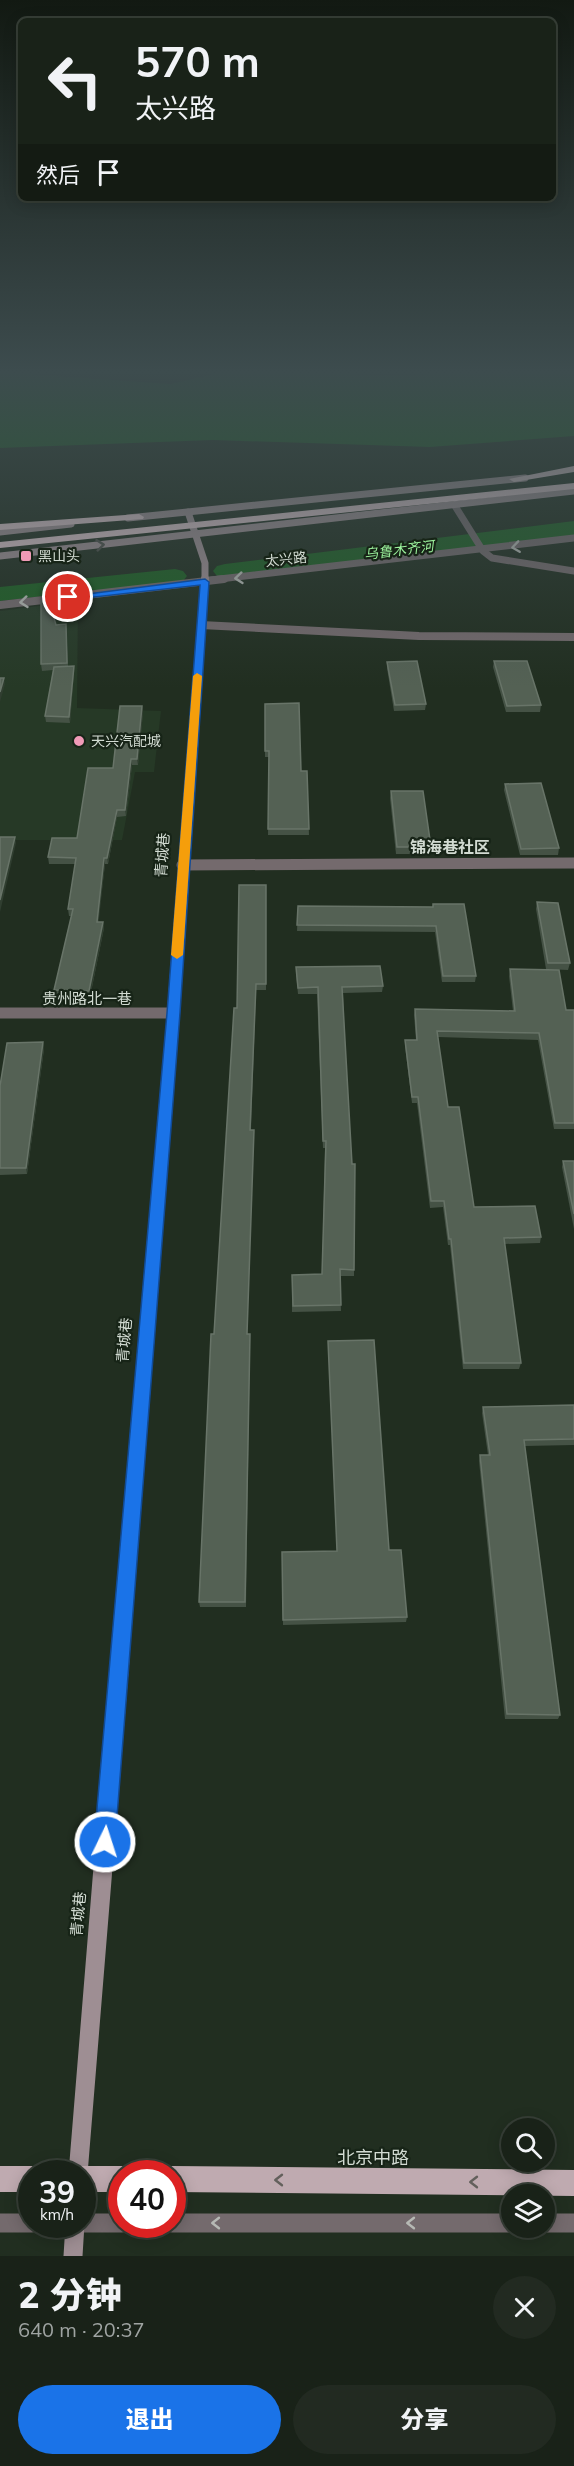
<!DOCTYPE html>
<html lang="zh">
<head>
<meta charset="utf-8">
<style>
  :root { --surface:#192218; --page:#222a21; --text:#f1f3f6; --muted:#9fa4a2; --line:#373f37; --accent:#1a73e8 }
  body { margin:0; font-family:Mulish,"Noto Sans SC",sans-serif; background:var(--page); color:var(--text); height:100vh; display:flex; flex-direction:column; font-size:22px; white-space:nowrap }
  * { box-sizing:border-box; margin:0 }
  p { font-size:20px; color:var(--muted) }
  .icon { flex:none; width:33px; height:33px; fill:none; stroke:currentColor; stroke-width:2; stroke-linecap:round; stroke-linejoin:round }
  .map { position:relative; height:2256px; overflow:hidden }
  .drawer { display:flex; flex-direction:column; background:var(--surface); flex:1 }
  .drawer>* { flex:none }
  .banner { position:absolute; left:18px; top:18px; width:538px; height:183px; border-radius:9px; box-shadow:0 3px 15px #0003,0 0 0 2px var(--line); background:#192218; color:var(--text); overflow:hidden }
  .fabs { position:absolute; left:501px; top:2118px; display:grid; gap:12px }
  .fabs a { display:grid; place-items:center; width:54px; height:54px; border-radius:50%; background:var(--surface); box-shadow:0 3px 15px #0003,0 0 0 2px var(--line); font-size:30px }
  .speed { position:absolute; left:18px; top:2160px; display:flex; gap:12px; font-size:30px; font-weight:700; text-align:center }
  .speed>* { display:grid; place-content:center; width:78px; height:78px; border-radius:50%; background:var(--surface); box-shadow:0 3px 15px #0003,0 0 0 2px var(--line); line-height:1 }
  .speed small { font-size:15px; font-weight:400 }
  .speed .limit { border:9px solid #d22; background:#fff; color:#111 }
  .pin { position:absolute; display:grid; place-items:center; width:51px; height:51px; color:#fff; margin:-26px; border:3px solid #fff; border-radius:50%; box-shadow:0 2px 6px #0007 }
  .me { position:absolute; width:66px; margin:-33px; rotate:4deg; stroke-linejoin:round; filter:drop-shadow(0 0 4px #0008) }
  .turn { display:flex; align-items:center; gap:21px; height:126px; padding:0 18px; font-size:27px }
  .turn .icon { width:78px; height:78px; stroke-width:2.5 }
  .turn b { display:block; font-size:42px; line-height:51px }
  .then { display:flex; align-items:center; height:57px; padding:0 18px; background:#0003; gap:12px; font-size:22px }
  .round { display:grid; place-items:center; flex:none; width:63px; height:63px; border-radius:32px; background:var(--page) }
  .overview { display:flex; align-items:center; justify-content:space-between; height:102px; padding:0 18px }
  h1 { font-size:36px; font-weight:800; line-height:45px }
  .cta { display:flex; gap:12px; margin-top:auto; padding:12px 18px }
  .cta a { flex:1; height:69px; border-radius:36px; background:var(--accent); color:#fff; font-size:24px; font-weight:800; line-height:69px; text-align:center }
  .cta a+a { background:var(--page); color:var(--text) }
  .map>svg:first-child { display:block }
  .built { fill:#263926 }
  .forest { fill:#1d5f22 }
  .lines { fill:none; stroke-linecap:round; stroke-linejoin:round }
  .river { fill:#1e5f23; fill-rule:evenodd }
  .lane { stroke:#746a6d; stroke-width:19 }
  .street-far2 { stroke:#746a6d; stroke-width:7 }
  .street-far1 { stroke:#746a6d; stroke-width:8 }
  .street { stroke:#746a6d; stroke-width:11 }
  .secondary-far4 { stroke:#9e8e93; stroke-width:7 }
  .secondary-far3 { stroke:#9e8e93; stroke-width:8 }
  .secondary-far2 { stroke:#9e8e93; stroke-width:11 }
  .secondary-far1 { stroke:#9e8e93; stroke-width:14 }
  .secondary { stroke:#9e8e93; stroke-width:19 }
  .primary { fill:#bfaab0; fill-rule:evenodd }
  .highway { fill:#dcc3ca; fill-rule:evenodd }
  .wall { fill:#455245 }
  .shaded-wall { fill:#303e30 }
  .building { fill:#546154; stroke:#687468; stroke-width:1.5 }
  .oneway { stroke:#4d4e49 }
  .oneway2 { stroke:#b6b9b4 }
  .oneway3 { stroke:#63605c }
  .route { fill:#1a73e8; stroke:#114b97; stroke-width:1.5 }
  .slow { fill:#f59e0b }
  .poi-dot { fill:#f09ab7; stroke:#172417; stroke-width:2 }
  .labels { text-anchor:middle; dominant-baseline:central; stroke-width:4.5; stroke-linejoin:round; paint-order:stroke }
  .far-water-label { font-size:14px; font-style:italic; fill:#9cf39d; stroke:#172417 }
  .far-poi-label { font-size:14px; fill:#d2dbd2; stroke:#172417; text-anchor:start }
  .far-street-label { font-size:14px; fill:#d2dbd2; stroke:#172417 }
  .street-label { font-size:15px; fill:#d2dbd2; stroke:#172417 }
  .neighbourhood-label { font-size:16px; font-weight:bold; fill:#d2dbd2; stroke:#172417 }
  .near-street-label { font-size:18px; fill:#d2dbd2; stroke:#172417 }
</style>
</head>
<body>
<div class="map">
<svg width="574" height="2256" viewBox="0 0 574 2256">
  <rect width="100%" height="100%" fill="#212e20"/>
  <!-- built -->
  <polygon class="built" points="78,601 77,708 161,711 154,772 135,772 122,840 0,840 0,611"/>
  <!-- forest -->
  <polygon class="forest" points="0,372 170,384 223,372 385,375 574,372 574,436 430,447 213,440 0,448"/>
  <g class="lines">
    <!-- river -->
    <g class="river">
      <polygon points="574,521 574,535 225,578 217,576 213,571 217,566 225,564"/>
      <polygon points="175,569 183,571 187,576 183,581 0,601 0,587"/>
    </g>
    <!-- lane -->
    <g class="lane">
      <polyline points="0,2223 32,2223"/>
      <polyline points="82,2223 122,2223"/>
      <polyline points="172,2223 512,2223"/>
      <polyline points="544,2223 574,2223"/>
    </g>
    <!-- street-far2 -->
    <g class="street-far2">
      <polyline points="455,506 483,551 492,558 574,571"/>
      <polyline points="211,580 574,538"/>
    </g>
    <!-- street-far1 -->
    <g class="street-far1">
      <polyline points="0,605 224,579"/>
      <polyline points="201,625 419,636 574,637"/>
    </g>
    <!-- street -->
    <g class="street">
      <polyline points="182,865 574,863"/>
      <polyline points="0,1013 173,1013"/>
    </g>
    <!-- secondary-far4 -->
    <g class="secondary-far4">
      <polyline points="188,512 205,563 205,580"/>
      <polyline points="128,518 525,478"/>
      <polyline points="0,532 71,524"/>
      <polyline points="0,556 574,491"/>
    </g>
    <!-- secondary-far3 -->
    <polyline class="secondary-far3" points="185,850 205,579"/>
    <!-- secondary-far2 -->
    <polyline class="secondary-far2" points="158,1202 185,849"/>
    <!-- secondary-far1 -->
    <polyline class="secondary-far1" points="120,1660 158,1201"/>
    <!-- secondary -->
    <g class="secondary">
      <polyline points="78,2174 120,1659"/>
      <polyline points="73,2256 75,2224"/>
    </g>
    <!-- primary -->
    <g class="primary">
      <polygon points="0,2166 32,2166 41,2170 43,2174 32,2174 32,2192 0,2192"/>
      <polygon points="82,2166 122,2166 131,2170 133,2174 122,2174 122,2192 82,2192 82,2174 71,2174 73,2170"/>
      <polygon points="172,2166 574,2170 574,2196 172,2192 172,2174 161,2174 163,2170"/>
    </g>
    <!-- highway -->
    <g class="highway">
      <polygon points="574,466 574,472 514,482 509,479"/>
      <polygon points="574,483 574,489 0,548 0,542"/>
      <polygon points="139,514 144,517 143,519 0,530 0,524"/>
    </g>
  </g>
  <!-- wall -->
  <g class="wall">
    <polygon points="66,624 68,666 74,666 74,672 70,723 46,722 45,716 53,670 42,671 41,664 56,625"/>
    <polygon points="494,661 541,705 540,712 506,712 493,667"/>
    <polygon points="387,662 426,704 425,710 394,711 387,668"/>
    <polygon points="265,704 301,771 307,771 309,835 268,835 269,757 265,757"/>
    <polygon points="142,706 143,712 138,765 132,765 126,816 117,817 108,864 105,864 98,922 103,922 104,928 90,997 55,996 54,990 71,916 69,916 68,909 75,864 49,864 48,857 77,838 113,768"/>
    <polygon points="505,784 559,848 558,855 520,855 504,790"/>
    <polygon points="391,791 431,847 430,854 396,854 390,798"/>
    <polygon points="266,885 266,990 256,990 251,1130 247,1334 250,1340 246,1607 200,1607 199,1602 214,1334 237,1008"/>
    <polygon points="537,902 570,963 568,970 546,969 536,909"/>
    <polygon points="433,904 476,976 475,982 442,982 435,932 297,931 298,906 433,907"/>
    <polygon points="510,969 566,1010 574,1010 574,1129 554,1129 538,1040 438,1037 448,1107 474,1207 541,1237 540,1243 504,1244 521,1363 519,1369 463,1369 450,1245 448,1245 443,1207 430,1208 417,1103 412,1103 405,1046 405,1040 416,1040 414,1015 415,1009 513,1011 509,976"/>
    <polygon points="296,974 383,986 382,992 343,993 354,1270 354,1276 340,1276 341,1311 292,1312 292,1275 322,1274 325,1148 323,1148 317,994 298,994"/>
    <polygon points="43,1042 44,1049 27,1174 0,1175 0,1086"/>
    <polygon points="563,1161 574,1161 574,1229 562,1167"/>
    <polygon points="328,1341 389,1550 407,1617 406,1622 283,1625 282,1552 337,1551"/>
    <polygon points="574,1405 574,1445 525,1446 560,1715 558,1719 505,1719 479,1461 480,1455 488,1455 482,1413 483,1407"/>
  </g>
  <!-- shaded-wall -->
  <g class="shaded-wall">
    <polygon points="74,666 74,672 70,723 69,717"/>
    <polygon points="4,678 5,684 0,702 0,692"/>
    <polygon points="142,706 143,712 138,765 137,759"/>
    <polygon points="131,759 132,765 126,816 125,810"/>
    <polygon points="117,810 117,817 108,864 107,858"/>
    <polygon points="15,837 16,843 0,912 0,900"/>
    <polygon points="104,858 105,864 98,928 97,922"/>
    <polygon points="103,922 104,928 90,997 89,991"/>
    <polygon points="43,1042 44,1049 27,1174 26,1168"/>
  </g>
  <!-- building -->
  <g class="building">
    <polygon points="49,600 56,625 66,624 67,663 41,664 41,601"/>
    <polygon points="417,661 426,704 395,705 387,662"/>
    <polygon points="494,661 527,661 541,705 507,706"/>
    <polygon points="74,666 69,717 45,716 54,667"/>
    <polygon points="0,678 4,678 0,692"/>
    <polygon points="299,703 301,771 307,771 309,829 268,829 269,751 265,751 265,704"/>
    <polygon points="120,706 142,706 137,759 131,759 125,810 117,810 107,858 104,858 97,922 103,922 89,991 54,990 73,909 68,909 76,858 48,857 52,838 77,838 88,768 113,768"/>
    <polygon points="541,783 559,848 521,849 505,784"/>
    <polygon points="391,791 423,791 431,847 397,847"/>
    <polygon points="0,837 15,837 0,900"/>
    <polygon points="239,885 266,885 266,984 256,984 250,1130 254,1130 247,1334 250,1334 245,1602 199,1602 211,1334 214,1334 234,1008 237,1008"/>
    <polygon points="537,902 558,903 570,963 548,963"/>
    <polygon points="433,904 464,904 476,976 443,976 436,926 297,925 298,906 433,907"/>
    <polygon points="380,966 383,986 342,987 352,1164 355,1164 354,1270 340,1269 341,1305 293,1306 292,1275 322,1274 326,1141 323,1141 318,987 298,988 296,967"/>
    <polygon points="510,969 559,970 566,1010 574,1010 574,1123 555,1123 539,1033 437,1031 448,1107 459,1107 474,1207 535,1206 541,1237 504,1238 521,1363 464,1363 451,1239 449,1239 444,1201 431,1201 418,1097 412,1097 405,1040 417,1040 415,1009 515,1011"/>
    <polygon points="43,1042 26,1168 0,1168 0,1086 7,1043"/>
    <polygon points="563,1161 574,1161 574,1214"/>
    <polygon points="374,1340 389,1550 401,1550 407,1617 283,1620 282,1552 337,1551 328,1341"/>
    <polygon points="574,1405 574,1439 524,1440 560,1715 507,1714 480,1455 490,1455 483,1407"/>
  </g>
  <!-- one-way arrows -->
  <defs><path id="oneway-chevron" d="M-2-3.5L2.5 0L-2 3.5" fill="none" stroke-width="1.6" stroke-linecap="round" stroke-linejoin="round" transform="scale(1.5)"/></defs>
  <use class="oneway" href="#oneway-chevron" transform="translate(100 545) rotate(-6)"/>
  <g class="oneway2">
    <use href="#oneway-chevron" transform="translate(516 547) rotate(172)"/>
    <use href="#oneway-chevron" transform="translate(239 578) rotate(174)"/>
    <use href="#oneway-chevron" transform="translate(24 602) rotate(174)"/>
    <use href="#oneway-chevron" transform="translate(216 2223) rotate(180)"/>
    <use href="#oneway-chevron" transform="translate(411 2223) rotate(180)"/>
  </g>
  <g class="oneway3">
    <use href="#oneway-chevron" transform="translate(279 2180) rotate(-180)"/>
    <use href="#oneway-chevron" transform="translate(474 2182) rotate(-180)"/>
  </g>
  <!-- sky -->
  <linearGradient id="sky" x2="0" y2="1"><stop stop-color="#121912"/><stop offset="0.54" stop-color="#3d4c4e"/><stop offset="1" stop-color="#3d4c4e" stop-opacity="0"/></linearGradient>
  <rect width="574" height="688" fill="url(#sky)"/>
  <!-- route -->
  <polygon class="route" points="205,579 209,582 180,1013 115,1842 112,1849 105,1852 97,1849 94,1842 167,1013 200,585 68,600 64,597"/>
  <!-- slow -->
  <polygon class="slow" points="197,673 202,676 183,955 177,959 171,955 193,676"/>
  <!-- markers -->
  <g class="poi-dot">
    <rect x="20" y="550" width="12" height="12" rx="3"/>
    <circle cx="79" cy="741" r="6"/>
  </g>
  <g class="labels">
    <!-- far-water labels -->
    <g class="far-water-label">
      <text transform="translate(399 550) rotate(-7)">乌鲁木齐河</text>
    </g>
    <!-- far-poi labels -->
    <g class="far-poi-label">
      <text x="38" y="556">黑山头</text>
      <text x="91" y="741">天兴汽配城</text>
    </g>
    <!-- far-street labels -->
    <g class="far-street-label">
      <text transform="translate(286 559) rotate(-6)">太兴路</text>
    </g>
    <!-- street labels -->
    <g class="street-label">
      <text transform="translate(162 855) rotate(-86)">青城巷</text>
      <text x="87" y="998">贵州路北一巷</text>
      <text transform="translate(124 1340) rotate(-85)">青城巷</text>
      <text transform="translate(78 1914) rotate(-85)">青城巷</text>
    </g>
    <!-- neighbourhood labels -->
    <g class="neighbourhood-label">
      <text x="450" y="847">锦海巷社区</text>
    </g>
    <!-- near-street labels -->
    <g class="near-street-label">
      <text x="373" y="2157">北京中路</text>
    </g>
  </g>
</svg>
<div class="fabs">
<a><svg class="icon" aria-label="search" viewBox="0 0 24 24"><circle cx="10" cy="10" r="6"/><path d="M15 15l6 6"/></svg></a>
<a><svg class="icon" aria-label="layers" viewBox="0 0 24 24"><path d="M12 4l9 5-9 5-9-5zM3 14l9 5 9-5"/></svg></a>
</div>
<div class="speed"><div>39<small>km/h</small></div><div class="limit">40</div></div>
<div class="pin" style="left:68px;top:597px;background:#d93025"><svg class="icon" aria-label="arrive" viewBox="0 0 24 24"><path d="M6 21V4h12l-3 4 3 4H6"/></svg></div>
<svg class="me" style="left:105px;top:1842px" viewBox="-20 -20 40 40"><circle r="17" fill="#1a73e8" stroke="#fff" stroke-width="3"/><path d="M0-11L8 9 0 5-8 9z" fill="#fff"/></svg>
<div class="banner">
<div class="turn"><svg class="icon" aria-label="left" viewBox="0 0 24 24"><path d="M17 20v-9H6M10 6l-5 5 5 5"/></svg><div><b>570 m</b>太兴路</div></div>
<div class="then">然后<svg class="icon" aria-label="arrive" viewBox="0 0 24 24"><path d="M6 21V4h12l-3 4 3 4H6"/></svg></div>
</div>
</div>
<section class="drawer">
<div class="overview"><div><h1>2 分钟</h1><p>640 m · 20:37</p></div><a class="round"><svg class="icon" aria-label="close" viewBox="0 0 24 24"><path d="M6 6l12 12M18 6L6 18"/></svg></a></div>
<div class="cta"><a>退出</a><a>分享</a></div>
</section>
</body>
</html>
